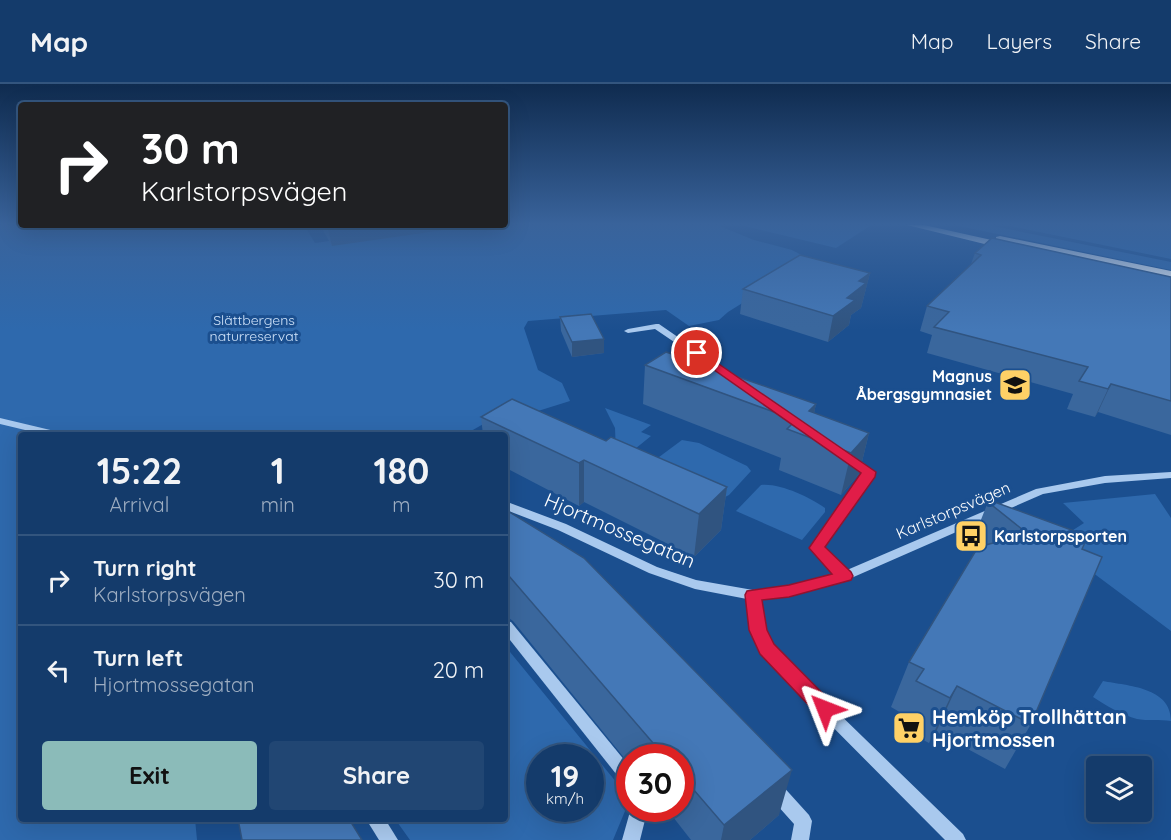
<!DOCTYPE html>
<html lang="en">
<head>
<meta charset="utf-8">
<style>
  :root { --surface:#143b6b; --page:#214673; --text:#f1f3f6; --muted:#9dadc1; --line:#33557e; --accent:#8bbbb9 }
  body { margin:0; font-family:Quicksand,sans-serif; background:var(--page); color:var(--text); height:100vh; display:flex; flex-direction:column; font-size:22px; white-space:nowrap }
  * { box-sizing:border-box; margin:0 }
  p { font-size:20px; color:var(--muted) }
  .icon { flex:none; width:33px; height:33px; fill:none; stroke:currentColor; stroke-width:2; stroke-linecap:round; stroke-linejoin:round }
  .map { position:relative; flex:1; overflow:hidden }
  .panel { position:absolute; left:18px; top:348px; width:490px; height:390px; display:flex; flex-direction:column; background:var(--surface); border-radius:6px; box-shadow:0 6px 24px #0002,0 0 0 2px var(--line) }
  .panel>* { flex:none }
  .guide { position:absolute; left:18px; top:18px; width:490px; height:126px; border-radius:6px; box-shadow:0 6px 24px #0002,0 0 0 2px var(--line); background:#202124; color:#fff; overflow:hidden }
  .tools { position:absolute; left:1086px; top:672px; display:grid; gap:12px }
  .tools a { display:grid; place-items:center; width:66px; height:66px; border-radius:6px; background:var(--surface); box-shadow:0 6px 24px #0002,0 0 0 2px var(--line); font-size:30px }
  .speed { position:absolute; left:526px; top:660px; display:flex; gap:12px; font-size:30px; font-weight:700; text-align:center }
  .speed>* { display:grid; place-content:center; width:78px; height:78px; border-radius:50%; background:var(--surface); box-shadow:0 6px 24px #0002,0 0 0 2px var(--line); line-height:1 }
  .speed small { font-size:15px; font-weight:400 }
  .speed .limit { border:9px solid #d22; background:#fff; color:#111 }
  .pin { position:absolute; display:grid; place-items:center; width:51px; height:51px; color:#fff; margin:-26px; border:3px solid #fff; border-radius:50%; box-shadow:0 2px 6px #0007 }
  .me { position:absolute; width:66px; margin:-33px; rotate:315deg; stroke-linejoin:round; filter:drop-shadow(0 0 4px #0008) }
  .turn { display:flex; align-items:center; gap:21px; height:126px; padding:0 24px; font-size:27px }
  .turn .icon { width:78px; height:78px; stroke-width:2.5 }
  .turn b { display:block; font-size:42px; line-height:51px }
  .eta { display:flex; justify-content:space-evenly; align-items:center; height:102px; text-align:center }
  .eta b { font-size:36px; font-weight:700; line-height:42px }
  .button { display:flex; gap:12px; margin-top:auto; padding:12px 24px }
  .button a { flex:1; height:69px; border-radius:6px; background:var(--accent); color:#111; font-size:24px; font-weight:700; line-height:69px; text-align:center }
  .button a+a { background:var(--page); color:var(--text) }
  ul { padding:0; list-style:none }
  li { display:flex; align-items:center; gap:18px; height:90px; padding:0 24px; border-top:2px solid var(--line) }
  li div { flex:1 }
  li b { display:block; font-size:22px }
  li em { font-style:normal }
  header { display:flex; align-items:center; gap:36px; box-sizing:border-box; height:84px; padding:0 30px; background:var(--surface); border-bottom:2px solid var(--line) }
  header strong { font-size:28px }
  nav { display:flex; gap:33px; margin-inline-start:auto; font-size:21px }
  .map>svg:first-child { display:block }
  .green { fill:#2e69ad; fill-rule:evenodd }
  .lines { fill:none; stroke-linecap:round; stroke-linejoin:round }
  .minor { fill:#a9c9ee; fill-rule:evenodd }
  .highway { fill:#fff; fill-rule:evenodd }
  .wall { fill:#3a679d }
  .shaded-wall { fill:#305480 }
  .building { fill:#4478b7; stroke:#305480; stroke-width:1.5 }
  .route { fill:#e11d48; stroke:#92132f; stroke-width:1.5 }
  .labels { text-anchor:middle; dominant-baseline:central; stroke-width:6; stroke-linejoin:round; paint-order:stroke }
  .far-park-label { font-size:14px; fill:#cfe3fa; stroke:#1b4f8f }
  .poi-label { font-size:16px; font-weight:bold; fill:#fff; stroke:#1b4f8f; text-anchor:end }
  .street-label { font-size:16px; fill:#fff; stroke:#1b4f8f }
  .near-street-label { font-size:20px; fill:#fff; stroke:#1b4f8f }
  .near-poi-label { font-size:20px; font-weight:bold; fill:#fff; stroke:#1b4f8f; text-anchor:start }
</style>
</head>
<body>
<header>
<strong>Map</strong>
<nav><a>Map</a><a>Layers</a><a>Share</a></nav>
</header>
<div class="map">
<svg width="1171" height="756" viewBox="0 0 1171 756">
  <rect width="100%" height="100%" fill="#1b4f8f"/>
  <!-- green -->
  <g class="green">
    <polygon points="0,141 304,141 315,159 441,141 717,141 754,156 792,166 811,176 728,228 719,236 689,242 666,226 528,237 524,244 538,286 562,299 570,317 538,327 508,326 464,351 21,351 21,735 195,735 197,756 0,756"/>
    <polygon points="740,141 863,141 870,142 836,164"/>
    <polygon points="954,141 988,141 1171,178 1171,186"/>
    <polygon points="1005,141 1171,141 1171,175"/>
    <polygon points="605,324 651,341 641,348 651,352 630,369 616,370 615,344"/>
    <polygon points="682,356 699,359 747,382 751,387 729,411 721,415 651,379"/>
    <path d="M 761,401 C 780,399 809,413 825,424 L 825,428 L 802,456 L 736,427 Z"/>
    <polygon points="1155,410 1171,434 1171,547 1053,459 1084,439 1063,419"/>
    <path d="M 506,563 L 630,715 L 613,756 L 410,756 L 395,735 L 506,735 ZM 540,674 L 591,674 L 591,724 L 540,724 Z"/>
    <path d="M 1103,597 C 1128,602 1171,603 1171,637 C 1160,635 1147,637 1137,635 C 1122,631 1105,621 1093,613 Z"/>
  </g>
  <g class="lines">
    <!-- minor -->
    <g class="minor">
      <polygon points="656,240 659,240 740,296 739,298 733,298 655,245 628,249 624,247 628,245"/>
      <polygon points="0,334 63,349 64,351 46,351 0,340"/>
      <polygon points="851,371 855,372 874,388 873,393 824,463 847,486 1036,405 1105,392 1171,388 1171,394 1105,399 1043,410 849,495 789,512 760,515 765,546 772,562 796,588 963,750 966,756 945,756 786,596 762,569 751,546 747,515 695,505 649,489 558,446 506,426 506,419 510,419 566,440 657,483 696,496 753,506 789,502 835,490 811,464 863,393 863,389 846,374"/>
      <polygon points="506,537 511,538 630,683 630,703 624,700 506,551"/>
      <polygon points="774,697 780,699 809,731 812,737 809,756 791,756 794,740 768,711 766,705 768,699"/>
      <polygon points="631,724 648,724 640,756 622,756"/>
      <polygon points="366,735 385,735 398,756 379,756"/>
    </g>
    <!-- highway -->
    <polygon class="highway" points="907,141 924,141 996,157 996,153 1000,152 1171,187 1171,195 1013,161 1013,165 1009,166"/>
  </g>
  <!-- wall -->
  <g class="wall">
    <polygon points="320,141 478,141 332,162"/>
    <polygon points="975,169 1171,193 1171,351 1098,328 1095,333 1067,325 1073,310 927,269 932,251 920,247 927,222 971,180"/>
    <polygon points="870,189 861,224 851,231 849,241 828,258 740,230 743,205"/>
    <polygon points="560,233 604,269 572,273 561,247"/>
    <polygon points="645,281 816,320 814,329 869,349 859,390 841,411 779,386 781,374 643,320"/>
    <polygon points="481,333 606,357 727,403 721,446 694,473 584,418 579,422 506,384 506,351 483,351"/>
    <polygon points="988,418 1082,465 1031,640 1005,685 936,648 929,659 898,643 903,630 891,623 909,578 976,466 971,461"/>
    <polygon points="506,426 779,731 750,756 691,756 666,724 681,724 681,674 630,674 630,681 513,537 506,532"/>
  </g>
  <!-- shaded-wall -->
  <g class="shaded-wall">
    <polygon points="327,141 478,141 332,162"/>
    <polygon points="870,189 861,224 851,231 849,241 828,258 833,232 859,197"/>
    <polygon points="604,255 604,269 572,273 572,258"/>
    <polygon points="1111,300 1098,328 1095,333 1108,305"/>
    <polygon points="816,320 809,353 809,327"/>
    <polygon points="869,349 859,390 841,411 851,369"/>
    <polygon points="584,376 584,418 579,422 579,379"/>
    <polygon points="727,403 721,446 694,473 699,430"/>
    <polygon points="957,602 936,648 929,659 950,614"/>
    <polygon points="792,686 779,731 750,756 721,756 724,741"/>
  </g>
  <!-- building -->
  <g class="building">
    <polygon points="992,154 1171,193 1171,317 1111,300 1108,305 1079,297 1088,283 934,243 949,228 927,222 981,171 975,169"/>
    <polygon points="800,171 870,189 859,197 866,199 847,214 855,216 833,232 743,205"/>
    <polygon points="591,230 604,255 572,258 560,233"/>
    <polygon points="666,268 816,320 809,327 869,349 851,369 787,345 796,336 645,281"/>
    <polygon points="512,315 606,357 611,353 727,403 699,430 584,376 579,379 481,333"/>
    <polygon points="989,416 1088,452 1082,465 1102,473 1031,640 957,602 950,614 916,597 924,585 909,578 978,463 1028,450 988,418"/>
    <polygon points="506,426 584,474 792,686 724,741 681,691 681,674 666,674 509,492 506,489"/>
    <polygon points="238,735 349,735 362,756 242,756"/>
  </g>
  <!-- sky -->
  <linearGradient id="sky" x2="0" y2="1"><stop stop-color="#0f2b4f"/><stop offset="0.57" stop-color="#39639b"/><stop offset="1" stop-color="#39639b" stop-opacity="0"/></linearGradient>
  <rect width="1171" height="246" fill="url(#sky)"/>
  <!-- route -->
  <polygon class="route" points="697,265 876,388 875,393 825,463 851,488 853,492 851,496 789,513 762,516 767,546 774,560 832,619 834,625 832,631 825,633 818,631 760,570 749,546 745,511 747,507 789,501 832,490 809,464 861,389 693,271 693,266"/>
  <!-- icons -->
  <defs>
    <g id="school-square" transform="scale(1.725)"><rect x="-9" y="-9" width="18" height="18" rx="4" fill="#ffd166" stroke="#1b4f8f"/><path d="M0-5L7-2L0 1L-7-2ZM-4 1L0 2.5L4 1V4Q0 6-4 4Z" fill="#111"/></g>
    <g id="bus-square" transform="scale(1.725)"><rect x="-9" y="-9" width="18" height="18" rx="4" fill="#ffd166" stroke="#1b4f8f"/><path d="M-5-6H5V4H4V6H2V4H-2V6H-4V4H-5ZM-3.5-4V0h7V-4ZM-3.5 1.2v1.5H-2V1.2ZM2 1.2v1.5H3.5V1.2Z" fill="#111"/></g>
    <g id="supermarket-square" transform="scale(1.725)"><rect x="-9" y="-9" width="18" height="18" rx="4" fill="#ffd166" stroke="#1b4f8f"/><path d="M-6-5.5h2.5l.6 2H6L4.5 2H-2.5L-4.4-4H-6ZM-1.5 3.2a1.3 1.3 0 1 0 .1 0ZM3 3.2a1.3 1.3 0 1 0 .1 0Z" fill="#111"/></g>
  </defs>
  <g fill-rule="evenodd">
    <use href="#school-square" x="1015" y="301"/>
    <use href="#bus-square" x="971" y="452"/>
    <use href="#supermarket-square" x="909" y="644"/>
  </g>
  <g class="labels">
    <!-- far-park labels -->
    <g class="far-park-label">
      <text x="254" y="236">Slättbergens<tspan x="254" dy="16">naturreservat</tspan></text>
    </g>
    <!-- poi labels -->
    <g class="poi-label">
      <text x="992" y="292">Magnus<tspan x="992" dy="18">Åbergsgymnasiet</tspan></text>
      <text x="994" y="452" text-anchor="start">Karlstorpsporten</text>
    </g>
    <!-- street labels -->
    <g class="street-label">
      <text transform="translate(953 426) rotate(-23)">Karlstorpsvägen</text>
    </g>
    <!-- near-street labels -->
    <g class="near-street-label">
      <text transform="translate(620 446) rotate(23)">Hjortmossegatan</text>
    </g>
    <!-- near-poi labels -->
    <g class="near-poi-label">
      <text x="932" y="632">Hemköp Trollhättan<tspan x="932" dy="23">Hjortmossen</tspan></text>
    </g>
  </g>
</svg>
<div class="tools">
<a><svg class="icon" aria-label="layers" viewBox="0 0 24 24"><path d="M12 4l9 5-9 5-9-5zM3 14l9 5 9-5"/></svg></a>
</div>
<div class="speed"><div>19<small>km/h</small></div><div class="limit">30</div></div>
<div class="pin" style="left:697px;top:269px;background:#d93025"><svg class="icon" aria-label="arrive" viewBox="0 0 24 24"><path d="M6 21V4h12l-3 4 3 4H6"/></svg></div>
<svg class="me" style="left:825px;top:625px" viewBox="-20 -20 40 40"><path d="M0-17L14 15 0 8-14 15z" fill="#e11d48" stroke="#fff" stroke-width="4"/></svg>
<div class="guide">
<div class="turn"><svg class="icon" aria-label="right" viewBox="0 0 24 24"><path d="M7 20v-9h11M14 6l5 5-5 5"/></svg><div><b>30 m</b>Karlstorpsvägen</div></div>
</div>
<section class="panel">
<div class="eta">
<div><b>15:22</b><p>Arrival</p></div>
<div><b>1</b><p>min</p></div>
<div><b>180</b><p>m</p></div>
</div>
<ul>
<li><svg class="icon" aria-label="right" viewBox="0 0 24 24"><path d="M7 20v-9h11M14 6l5 5-5 5"/></svg><div><b>Turn right</b><p>Karlstorpsvägen</p></div><em>30 m</em></li>
<li><svg class="icon" aria-label="left" viewBox="0 0 24 24"><path d="M17 20v-9H6M10 6l-5 5 5 5"/></svg><div><b>Turn left</b><p>Hjortmossegatan</p></div><em>20 m</em></li>
</ul>
<div class="button"><a>Exit</a><a>Share</a></div>
</section>
</div>
</body>
</html>
